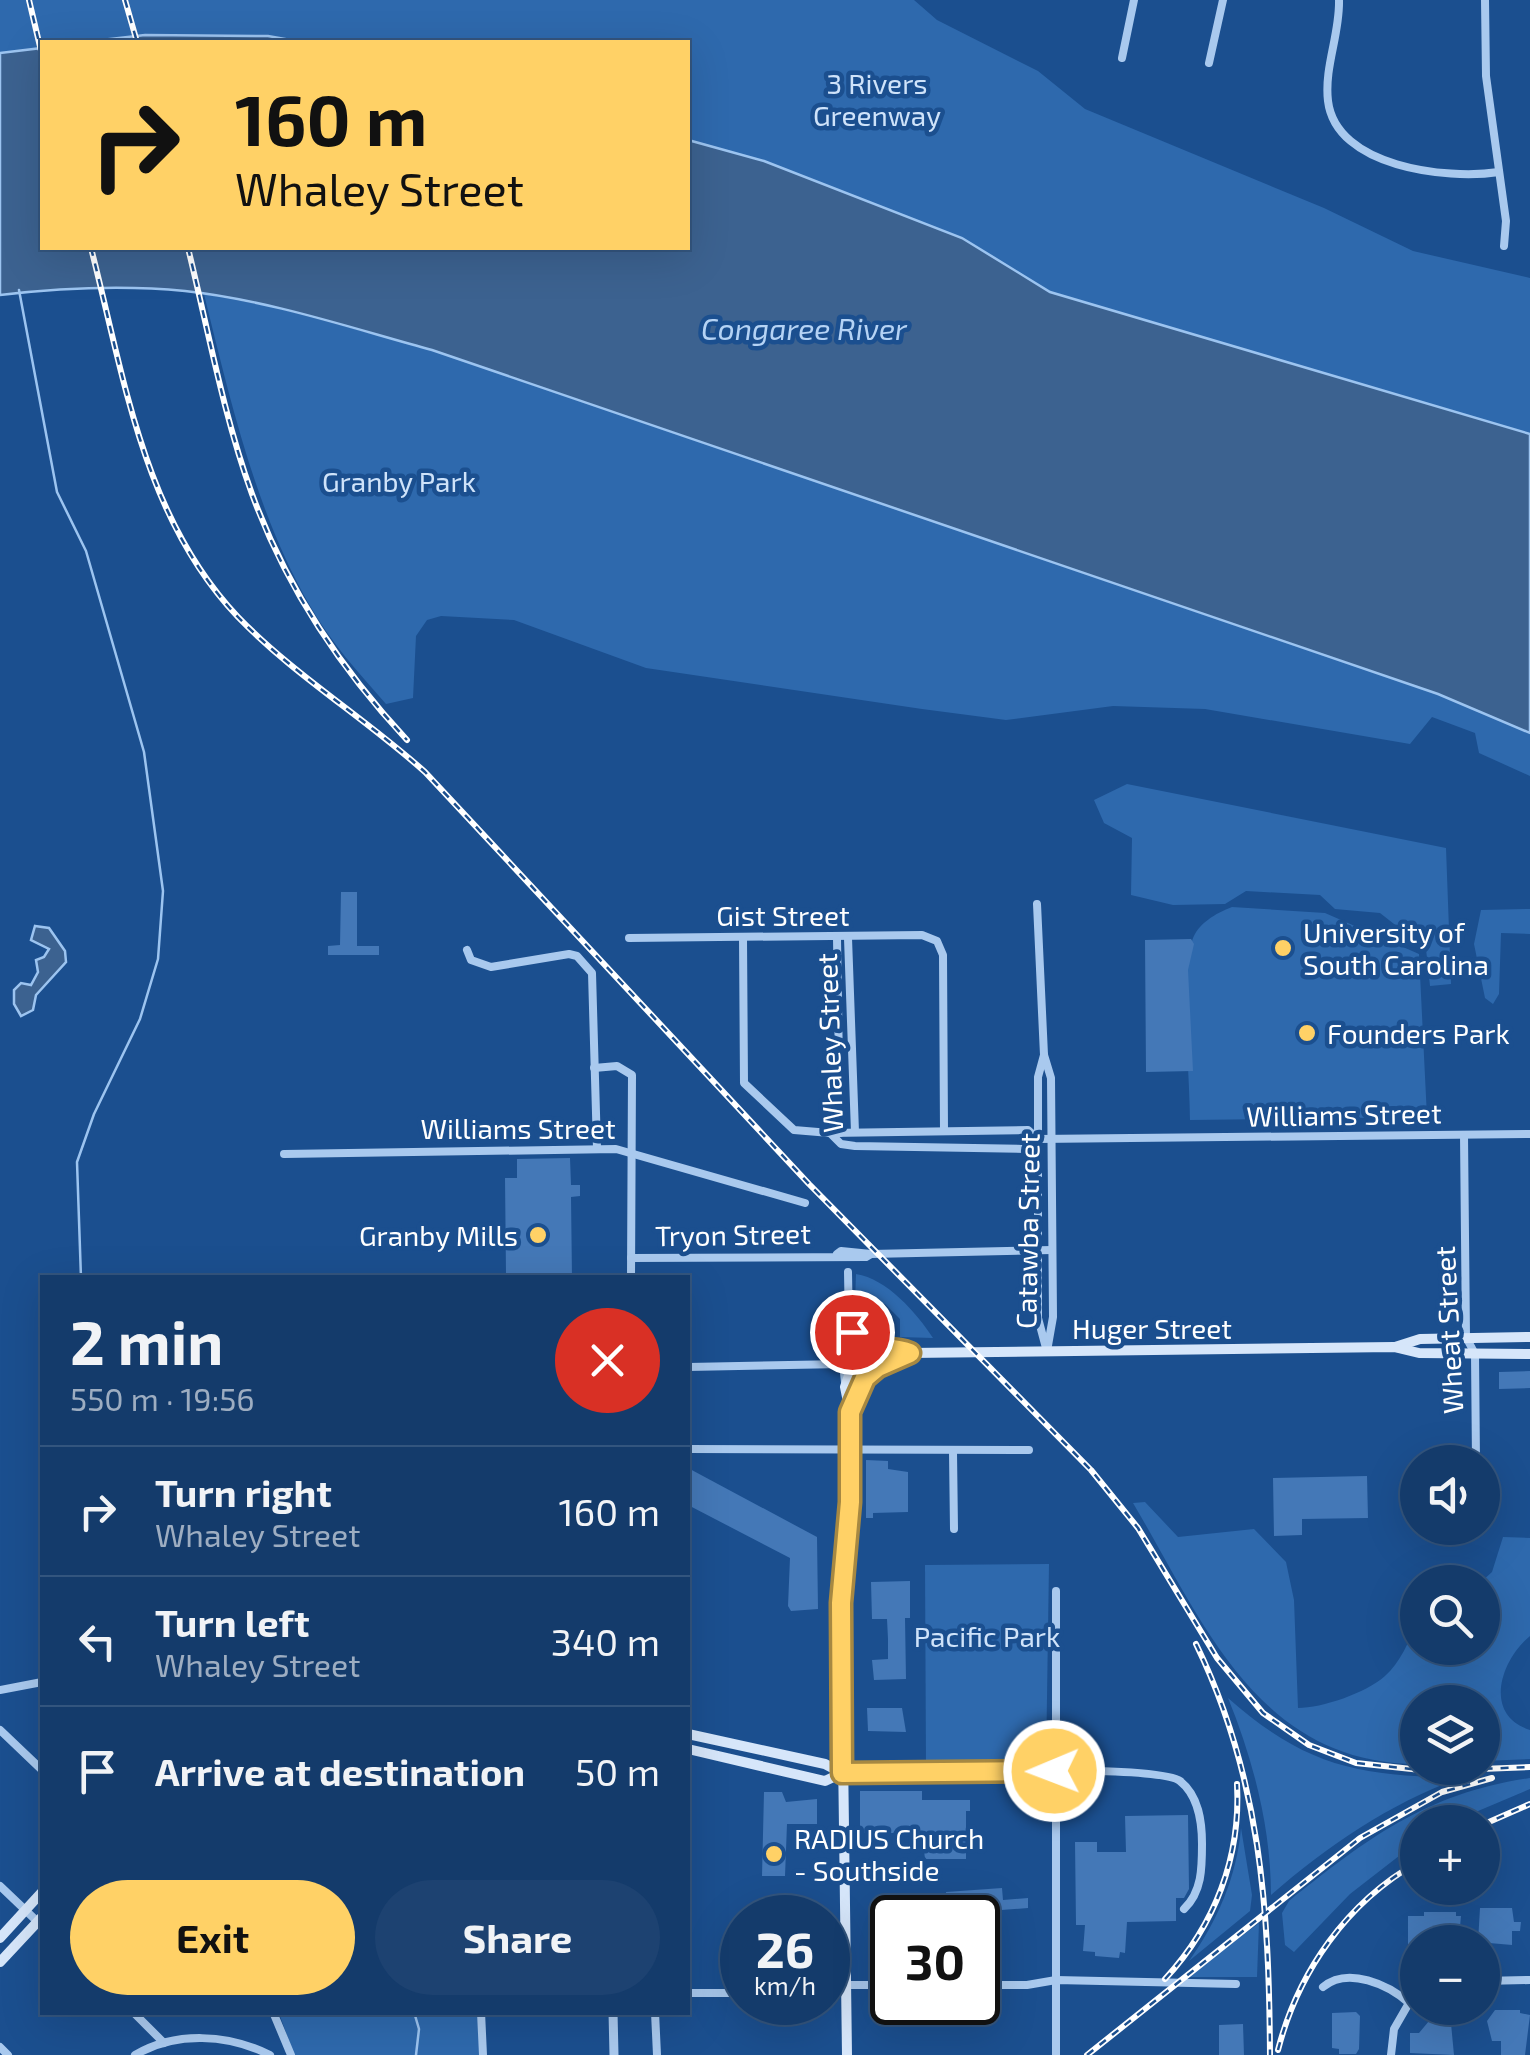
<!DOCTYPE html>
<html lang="en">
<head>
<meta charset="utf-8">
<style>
  :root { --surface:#143b6b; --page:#1d4271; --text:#f1f3f6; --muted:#9dadc1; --line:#33557e; --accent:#ffd166 }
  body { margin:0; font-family:"Exo 2",sans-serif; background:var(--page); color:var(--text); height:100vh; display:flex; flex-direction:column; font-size:38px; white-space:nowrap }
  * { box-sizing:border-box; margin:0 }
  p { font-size:32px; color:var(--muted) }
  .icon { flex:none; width:55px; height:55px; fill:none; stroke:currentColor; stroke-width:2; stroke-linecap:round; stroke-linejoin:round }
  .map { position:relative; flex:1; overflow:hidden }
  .details { position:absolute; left:40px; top:1275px; width:650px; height:740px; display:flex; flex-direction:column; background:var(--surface); border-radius:0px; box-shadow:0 10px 40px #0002,0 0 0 2px var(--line) }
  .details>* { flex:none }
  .guide { position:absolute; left:40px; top:40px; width:650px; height:210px; border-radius:0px; box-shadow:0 10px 40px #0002,0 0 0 2px var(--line); background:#ffd166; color:#111; overflow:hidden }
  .tools { position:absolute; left:1400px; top:1445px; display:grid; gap:20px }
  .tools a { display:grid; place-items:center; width:100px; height:100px; border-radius:50%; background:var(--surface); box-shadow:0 10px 40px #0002,0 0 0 2px var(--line); font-size:50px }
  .speed { position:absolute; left:720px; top:1895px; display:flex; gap:20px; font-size:50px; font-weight:700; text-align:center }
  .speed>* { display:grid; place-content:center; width:130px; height:130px; border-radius:50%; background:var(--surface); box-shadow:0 10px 40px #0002,0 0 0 2px var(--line); line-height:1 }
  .speed small { font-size:25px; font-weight:400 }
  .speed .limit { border:5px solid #111; border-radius:15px; background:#fff; color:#111 }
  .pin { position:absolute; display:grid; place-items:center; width:85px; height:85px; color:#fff; margin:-42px; border:5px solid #fff; border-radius:50%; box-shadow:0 2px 10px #0007 }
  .me { position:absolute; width:110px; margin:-55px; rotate:269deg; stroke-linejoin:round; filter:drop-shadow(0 0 8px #0008) }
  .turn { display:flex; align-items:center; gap:35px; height:210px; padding:0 30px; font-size:45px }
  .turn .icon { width:130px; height:130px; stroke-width:2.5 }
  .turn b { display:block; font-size:70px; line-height:85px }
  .round { display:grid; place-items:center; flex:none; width:105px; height:105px; border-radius:52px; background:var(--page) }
  .head { display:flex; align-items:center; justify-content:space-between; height:170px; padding:0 30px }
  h1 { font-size:60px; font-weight:700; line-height:75px }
  .primary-button { display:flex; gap:20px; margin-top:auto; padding:20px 30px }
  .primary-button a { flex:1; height:115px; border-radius:60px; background:var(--accent); color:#111; font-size:40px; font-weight:700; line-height:115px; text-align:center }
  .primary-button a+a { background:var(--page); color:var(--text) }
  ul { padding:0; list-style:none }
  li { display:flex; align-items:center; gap:30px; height:130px; padding:0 30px; border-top:2px solid var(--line) }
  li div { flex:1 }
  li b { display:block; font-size:38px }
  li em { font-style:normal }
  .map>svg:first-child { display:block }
  .green { fill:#2e69ad }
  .water { fill:#3c6290; stroke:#9cc4f0; stroke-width:2.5 }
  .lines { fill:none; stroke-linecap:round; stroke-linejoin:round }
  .stream { stroke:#9cc4f0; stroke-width:2.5 }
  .building { fill:#4478b7 }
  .minor { stroke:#a9c9ee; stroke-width:8 }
  .tertiary { stroke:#a9c9ee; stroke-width:9 }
  .secondary { stroke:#d6e6fa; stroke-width:10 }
  .rail-casing { stroke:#fff; stroke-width:6 }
  .rail { stroke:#1b4f8f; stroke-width:2.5; stroke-dasharray:8; stroke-linecap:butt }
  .route-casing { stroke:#a68842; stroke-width:25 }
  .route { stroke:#ffd166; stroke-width:18 }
  .poi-dot { fill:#ffd166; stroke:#1b4f8f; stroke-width:4 }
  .labels { text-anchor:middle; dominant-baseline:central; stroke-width:9; stroke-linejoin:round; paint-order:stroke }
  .park-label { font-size:28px; fill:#cfe3fa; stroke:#1b4f8f }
  .street-label { font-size:28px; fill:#fff; stroke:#1b4f8f }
  .poi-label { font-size:28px; fill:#fff; stroke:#1b4f8f; text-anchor:start }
  .water-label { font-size:30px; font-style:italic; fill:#b5d3f5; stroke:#1b4f8f }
</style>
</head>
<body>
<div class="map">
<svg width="1530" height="2055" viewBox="0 0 1530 2055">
  <rect width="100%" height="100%" fill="#1b4f8f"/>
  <!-- green -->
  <g class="green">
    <polygon points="0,0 914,0 937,20 1038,71 1085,109 1324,208 1413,251 1530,278 1530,434 1050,292 962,238 764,161 688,140 688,42 302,42 268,36 42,42 42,48 0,53"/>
    <path d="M 204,294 L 273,307 L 432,350 L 1438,694 L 1530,733 L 1530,776 L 1479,753 L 1475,733 L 1432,717 L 1410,744 L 1205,709 L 1113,706 L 1006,720 L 922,709 L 646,668 L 514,620 L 441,616 L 427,620 L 416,636 L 413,698 L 386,704 C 358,672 331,643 309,604 C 255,510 230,399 204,294 Z"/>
    <polygon points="1127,784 1446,848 1451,984 1430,986 1426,949 1380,913 1335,909 1320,895 1246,891 1225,904 1173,905 1131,895 1132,838 1104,823 1094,800"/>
    <path d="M 1232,907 L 1325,913 L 1419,954 L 1427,1117 L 1190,1120 C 1190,1076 1180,979 1192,941 C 1197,924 1216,913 1232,907 Z"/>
    <polygon points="1530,909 1530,934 1501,933 1499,994 1493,1004 1485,998 1474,944 1481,910"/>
    <path d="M 856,1274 C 887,1279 916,1312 933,1338 L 900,1337 L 900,1319 L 885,1304 L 855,1302 Z"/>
    <path d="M 1145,1502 L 1178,1537 L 1254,1529 L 1286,1562 L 1294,1600 L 1298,1708 C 1322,1708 1366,1693 1385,1676 C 1400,1663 1409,1641 1417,1623 L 1418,1648 L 1482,1648 L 1481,1582 L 1492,1572 L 1503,1537 L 1530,1538 L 1530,1636 C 1500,1661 1483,1715 1530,1730 L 1530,1759 L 1483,1761 L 1482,1702 L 1418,1702 L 1417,1764 C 1257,1763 1203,1621 1133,1503 Z"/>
    <polygon points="1049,1564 1046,1764 926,1765 925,1565"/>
    <path d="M 1228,1698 C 1306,1767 1361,1777 1462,1777 C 1389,1804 1330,1844 1271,1895 C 1271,1828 1253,1759 1228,1698 Z"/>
    <path d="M 1530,1778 L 1530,1789 L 1452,1822 L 1418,1822 L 1417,1842 L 1350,1894 L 1294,1952 L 1285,1945 L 1282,1913 L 1289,1901 C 1368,1838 1427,1793 1530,1778 Z"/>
    <path d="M 1241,1828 L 1252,1895 L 1250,1911 L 1189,1961 C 1217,1922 1237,1876 1241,1828 Z"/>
    <polygon points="1259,1923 1257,1977 1187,1977"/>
    <polygon points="279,2013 481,2013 483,2055 294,2055"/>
  </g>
  <!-- water -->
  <g class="water">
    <polygon points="145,35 268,36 302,42 84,42"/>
    <path d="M 42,48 L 42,248 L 688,248 L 688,140 L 764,161 L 962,238 L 1050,292 L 1530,434 L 1530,733 L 1438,694 L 432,350 C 351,328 268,300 185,291 C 124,285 60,288 0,295 L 0,53 Z"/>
    <polygon points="35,926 49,928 65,951 66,962 36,995 33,1010 21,1016 14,1004 14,990 21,983 31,985 38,972 36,960 44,957 49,949 31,940"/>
  </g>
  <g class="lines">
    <!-- stream -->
    <g class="stream">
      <polyline points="19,290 57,492 86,551 144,752 163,891 158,959 140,1019 94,1114 77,1162 81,1278"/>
      <polyline points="414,2012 419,2029 416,2055"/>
    </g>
  </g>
  <!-- building -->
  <g class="building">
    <polygon points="341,892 357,892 357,946 379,946 379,955 328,955 328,946 340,945"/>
    <polygon points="1191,939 1194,944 1188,970 1193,1071 1146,1072 1145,940"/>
    <polygon points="570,1158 571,1185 580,1185 580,1196 571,1197 572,1278 506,1274 505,1178 517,1178 517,1159"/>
    <polygon points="1530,1371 1530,1388 1499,1389 1499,1372"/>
    <polygon points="866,1460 888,1461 888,1469 908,1472 908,1512 873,1513 873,1518 866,1518"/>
    <polygon points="688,1468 817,1537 818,1609 791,1611 788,1606 790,1558 688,1505"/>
    <polygon points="1367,1476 1368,1518 1302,1519 1302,1535 1274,1536 1273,1478"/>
    <polygon points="910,1581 910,1618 905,1618 906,1679 874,1680 872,1660 888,1659 888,1639 887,1619 872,1619 871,1582"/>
    <polygon points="867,1708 902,1708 906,1732 868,1731"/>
    <polygon points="860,1791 922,1791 922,1800 970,1800 970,1811 966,1811 966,1859 925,1859 922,1833 860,1833"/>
    <polygon points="764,1792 782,1792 786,1802 817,1799 817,1824 787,1824 785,1876 762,1876"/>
    <polygon points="1188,1815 1189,1889 1184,1898 1176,1898 1176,1921 1127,1922 1125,1953 1120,1952 1119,1958 1095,1956 1095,1952 1083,1951 1085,1925 1076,1925 1075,1842 1097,1842 1097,1852 1126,1852 1125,1816"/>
    <polygon points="1002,1888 1003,1900 1028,1898 1028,1908 947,1914 946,1892"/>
    <polygon points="1480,1908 1512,1908 1514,1922 1521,1922 1520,1931 1512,1931 1512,1945 1478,1942"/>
    <polygon points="1424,1912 1456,1912 1456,1916 1461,1916 1459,1938 1408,1945 1408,1916 1424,1916"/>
    <polygon points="1495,2010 1520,2010 1520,2013 1530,2015 1525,2055 1501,2055 1501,2041 1492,2041 1487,2021"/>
    <polygon points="1444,2011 1450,2013 1454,2055 1410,2053 1410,2033 1419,2033 1429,2021 1429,2013"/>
    <polygon points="1356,2012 1360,2016 1359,2049 1356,2054 1339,2054 1339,2049 1332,2048 1332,2013"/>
    <polygon points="1243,2024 1244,2055 1219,2055 1219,2025"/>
  </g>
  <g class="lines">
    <!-- minor -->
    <g class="minor">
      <path d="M 1339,0 C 1340,34 1324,67 1328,101 C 1336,167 1446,180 1499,172"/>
      <polyline points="1485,0 1486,76 1506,221 1504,246"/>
      <polyline points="1122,58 1134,0"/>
      <polyline points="1209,63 1223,0"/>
      <polyline points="1037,904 1044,1055 1051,1078 1053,1317 1047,1351"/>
      <polyline points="629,938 922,935 937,941 943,955 944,1130"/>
      <polyline points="743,938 744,1083 794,1130 830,1133 1028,1130 1038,1139 1530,1134"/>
      <polyline points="837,938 840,1133"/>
      <polyline points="848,938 855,1132"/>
      <polyline points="467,950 471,960 491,967 569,954 577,956 592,973 597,1148"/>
      <polyline points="1044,1055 1038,1077 1038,1318 1046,1348"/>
      <polyline points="594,1068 617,1066 632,1075 631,1278"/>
      <polyline points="830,1133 841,1144 855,1146 1027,1149 1038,1139"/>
      <polyline points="1464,1135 1466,1337 1475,1354 1476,1462"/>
      <polyline points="284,1154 616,1149 805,1203"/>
      <polyline points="837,1254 841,1251 871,1254"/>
      <polyline points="631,1258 866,1257 871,1254 1052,1250"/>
      <polyline points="849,1328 857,1341 874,1349"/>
      <polyline points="845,1340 861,1358 883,1365"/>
      <polyline points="688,1367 843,1364"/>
      <polyline points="845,1382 843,1364 849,1328 848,1272"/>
      <polyline points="688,1449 1029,1450"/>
      <polyline points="953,1452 954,1529"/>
      <polyline points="1476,1532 1476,1528"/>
      <polyline points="1056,1591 1056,2055"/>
      <polyline points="0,1690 42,1682"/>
      <polyline points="0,1730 42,1770"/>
      <path d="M 842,1773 C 890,1772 1157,1763 1180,1781 C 1199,1796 1202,1822 1202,1844 C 1202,1868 1202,1892 1184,1909"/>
      <polyline points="0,1886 42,1926"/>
      <polyline points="1482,1981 1530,1980"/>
      <polyline points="978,1985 1027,1985 1056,1980 1236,1984"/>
      <path d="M 1323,1987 C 1348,1966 1389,1985 1409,2003 L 1418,1996"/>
      <polyline points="688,1993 742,1993"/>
      <polyline points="828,1993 845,1985 892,1985"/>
      <polyline points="133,2012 164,2043"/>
      <polyline points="273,2012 291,2055"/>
      <polyline points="481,2012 483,2055"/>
      <polyline points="655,2012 657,2055"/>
      <polyline points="0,2047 8,2055"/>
      <path d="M 135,2055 C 176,2031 228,2034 270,2055"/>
      <polyline points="1391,2055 1394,2029 1409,2003"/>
    </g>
    <!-- tertiary -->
    <polyline class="tertiary" points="613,2012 614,2055"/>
    <!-- secondary -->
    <g class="secondary">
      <polyline points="1395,1347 1420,1339 1530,1337"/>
      <path d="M 850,1411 C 864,1370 875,1372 910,1353"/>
      <polyline points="688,1734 825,1764 842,1773"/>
      <polyline points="688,1749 825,1781 842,1773"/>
      <polyline points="0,1938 42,1892"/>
      <polyline points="0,1962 42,1917"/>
      <polyline points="847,2055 841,1603 851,1481 850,1412 845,1387 852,1367 874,1349 893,1346 910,1353 1394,1347 1419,1353 1530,1354"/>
    </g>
    <!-- rail casing -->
    <g class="rail-casing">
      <g id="rail">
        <polyline points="29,0 42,55"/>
        <polyline points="125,0 137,42"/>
        <path d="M 91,248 C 124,376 143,517 238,617 C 294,675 365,718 425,772 L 809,1184 L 1091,1470 L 1138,1528 L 1217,1658 L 1263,1713 L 1309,1745 L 1356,1763 L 1430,1771 L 1530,1767"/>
        <path d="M 188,248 C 208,329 223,414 252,494 C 286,587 340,668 407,740"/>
        <path d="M 1196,1644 C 1261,1778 1269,1909 1270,2055"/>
        <polyline points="1482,1825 1530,1804"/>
        <path d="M 1165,1979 C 1215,1925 1241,1857 1237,1784"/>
        <path d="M 1278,2050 C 1298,1972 1347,1902 1418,1862"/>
        <polyline points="1087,2055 1360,1838 1442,1792 1492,1778"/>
      </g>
    </g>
    <!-- rail -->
    <use href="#rail" class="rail"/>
  </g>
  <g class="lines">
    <!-- route casing -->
    <g class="route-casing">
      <path id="route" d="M 852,1332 C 864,1357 886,1343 910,1353 L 878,1367 L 865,1378 L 850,1412 L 850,1502 L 841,1603 L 842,1773 L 1054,1771"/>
    </g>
    <!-- route -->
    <use href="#route" class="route"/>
  </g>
  <!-- markers -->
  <g class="poi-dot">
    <circle cx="1283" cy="948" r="10"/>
    <circle cx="1307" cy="1033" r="10"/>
    <circle cx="538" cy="1235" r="10"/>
    <circle cx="774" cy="1854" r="10"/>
  </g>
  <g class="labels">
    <!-- park labels -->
    <g class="park-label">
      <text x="877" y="83">3 Rivers<tspan x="877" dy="32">Greenway</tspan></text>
      <text x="399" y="481">Granby Park</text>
      <text x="987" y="1636">Pacific Park</text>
    </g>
    <!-- street labels -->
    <g class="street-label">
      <text x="783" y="915">Gist Street</text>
      <text transform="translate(829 1043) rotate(-92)">Whaley Street</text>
      <text transform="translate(1344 1114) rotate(-1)">Williams Street</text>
      <text x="518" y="1128">Williams Street</text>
      <text transform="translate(1027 1231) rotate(-89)">Catawba Street</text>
      <text transform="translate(733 1234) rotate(-1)">Tryon Street</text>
      <text x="1152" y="1328">Huger Street</text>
      <text transform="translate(1448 1330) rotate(-93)">Wheat Street</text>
    </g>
    <!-- poi labels -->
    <g class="poi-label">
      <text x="1303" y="932">University of<tspan x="1303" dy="32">South Carolina</tspan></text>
      <text x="1327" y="1033">Founders Park</text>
      <text x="518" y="1235" text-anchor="end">Granby Mills</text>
      <text x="794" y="1838">RADIUS Church<tspan x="794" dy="32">- Southside</tspan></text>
    </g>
    <!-- water labels -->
    <g class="water-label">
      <text x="804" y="328">Congaree River</text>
    </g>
  </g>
</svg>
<div class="tools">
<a><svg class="icon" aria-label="sound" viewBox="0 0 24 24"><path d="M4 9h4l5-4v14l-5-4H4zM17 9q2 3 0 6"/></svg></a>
<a><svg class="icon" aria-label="search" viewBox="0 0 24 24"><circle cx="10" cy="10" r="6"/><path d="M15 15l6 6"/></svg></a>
<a><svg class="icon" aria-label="layers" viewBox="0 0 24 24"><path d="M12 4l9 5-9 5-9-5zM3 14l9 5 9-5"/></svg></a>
<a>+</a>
<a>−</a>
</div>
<div class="speed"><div>26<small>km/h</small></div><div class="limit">30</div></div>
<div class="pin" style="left:852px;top:1332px;background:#d93025"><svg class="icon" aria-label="arrive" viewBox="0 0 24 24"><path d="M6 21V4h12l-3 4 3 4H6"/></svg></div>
<svg class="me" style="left:1054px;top:1771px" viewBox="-20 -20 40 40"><circle r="17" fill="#ffd166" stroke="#fff" stroke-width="3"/><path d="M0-11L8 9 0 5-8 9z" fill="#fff"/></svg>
<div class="guide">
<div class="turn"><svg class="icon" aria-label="right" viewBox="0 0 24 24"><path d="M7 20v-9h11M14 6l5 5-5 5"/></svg><div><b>160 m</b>Whaley Street</div></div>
</div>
<section class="details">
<div class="head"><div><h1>2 min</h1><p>550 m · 19:56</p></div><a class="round" style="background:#d93025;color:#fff"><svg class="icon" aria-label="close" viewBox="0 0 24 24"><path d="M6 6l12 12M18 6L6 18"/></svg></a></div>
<ul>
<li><svg class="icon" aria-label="right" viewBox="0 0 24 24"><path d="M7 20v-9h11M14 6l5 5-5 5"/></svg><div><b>Turn right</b><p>Whaley Street</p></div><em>160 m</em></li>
<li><svg class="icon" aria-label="left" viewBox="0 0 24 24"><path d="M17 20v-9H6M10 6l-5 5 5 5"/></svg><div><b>Turn left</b><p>Whaley Street</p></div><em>340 m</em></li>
<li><svg class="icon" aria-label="arrive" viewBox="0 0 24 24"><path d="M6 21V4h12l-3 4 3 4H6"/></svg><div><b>Arrive at destination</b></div><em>50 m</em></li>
</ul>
<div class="primary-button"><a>Exit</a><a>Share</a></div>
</section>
</div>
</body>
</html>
